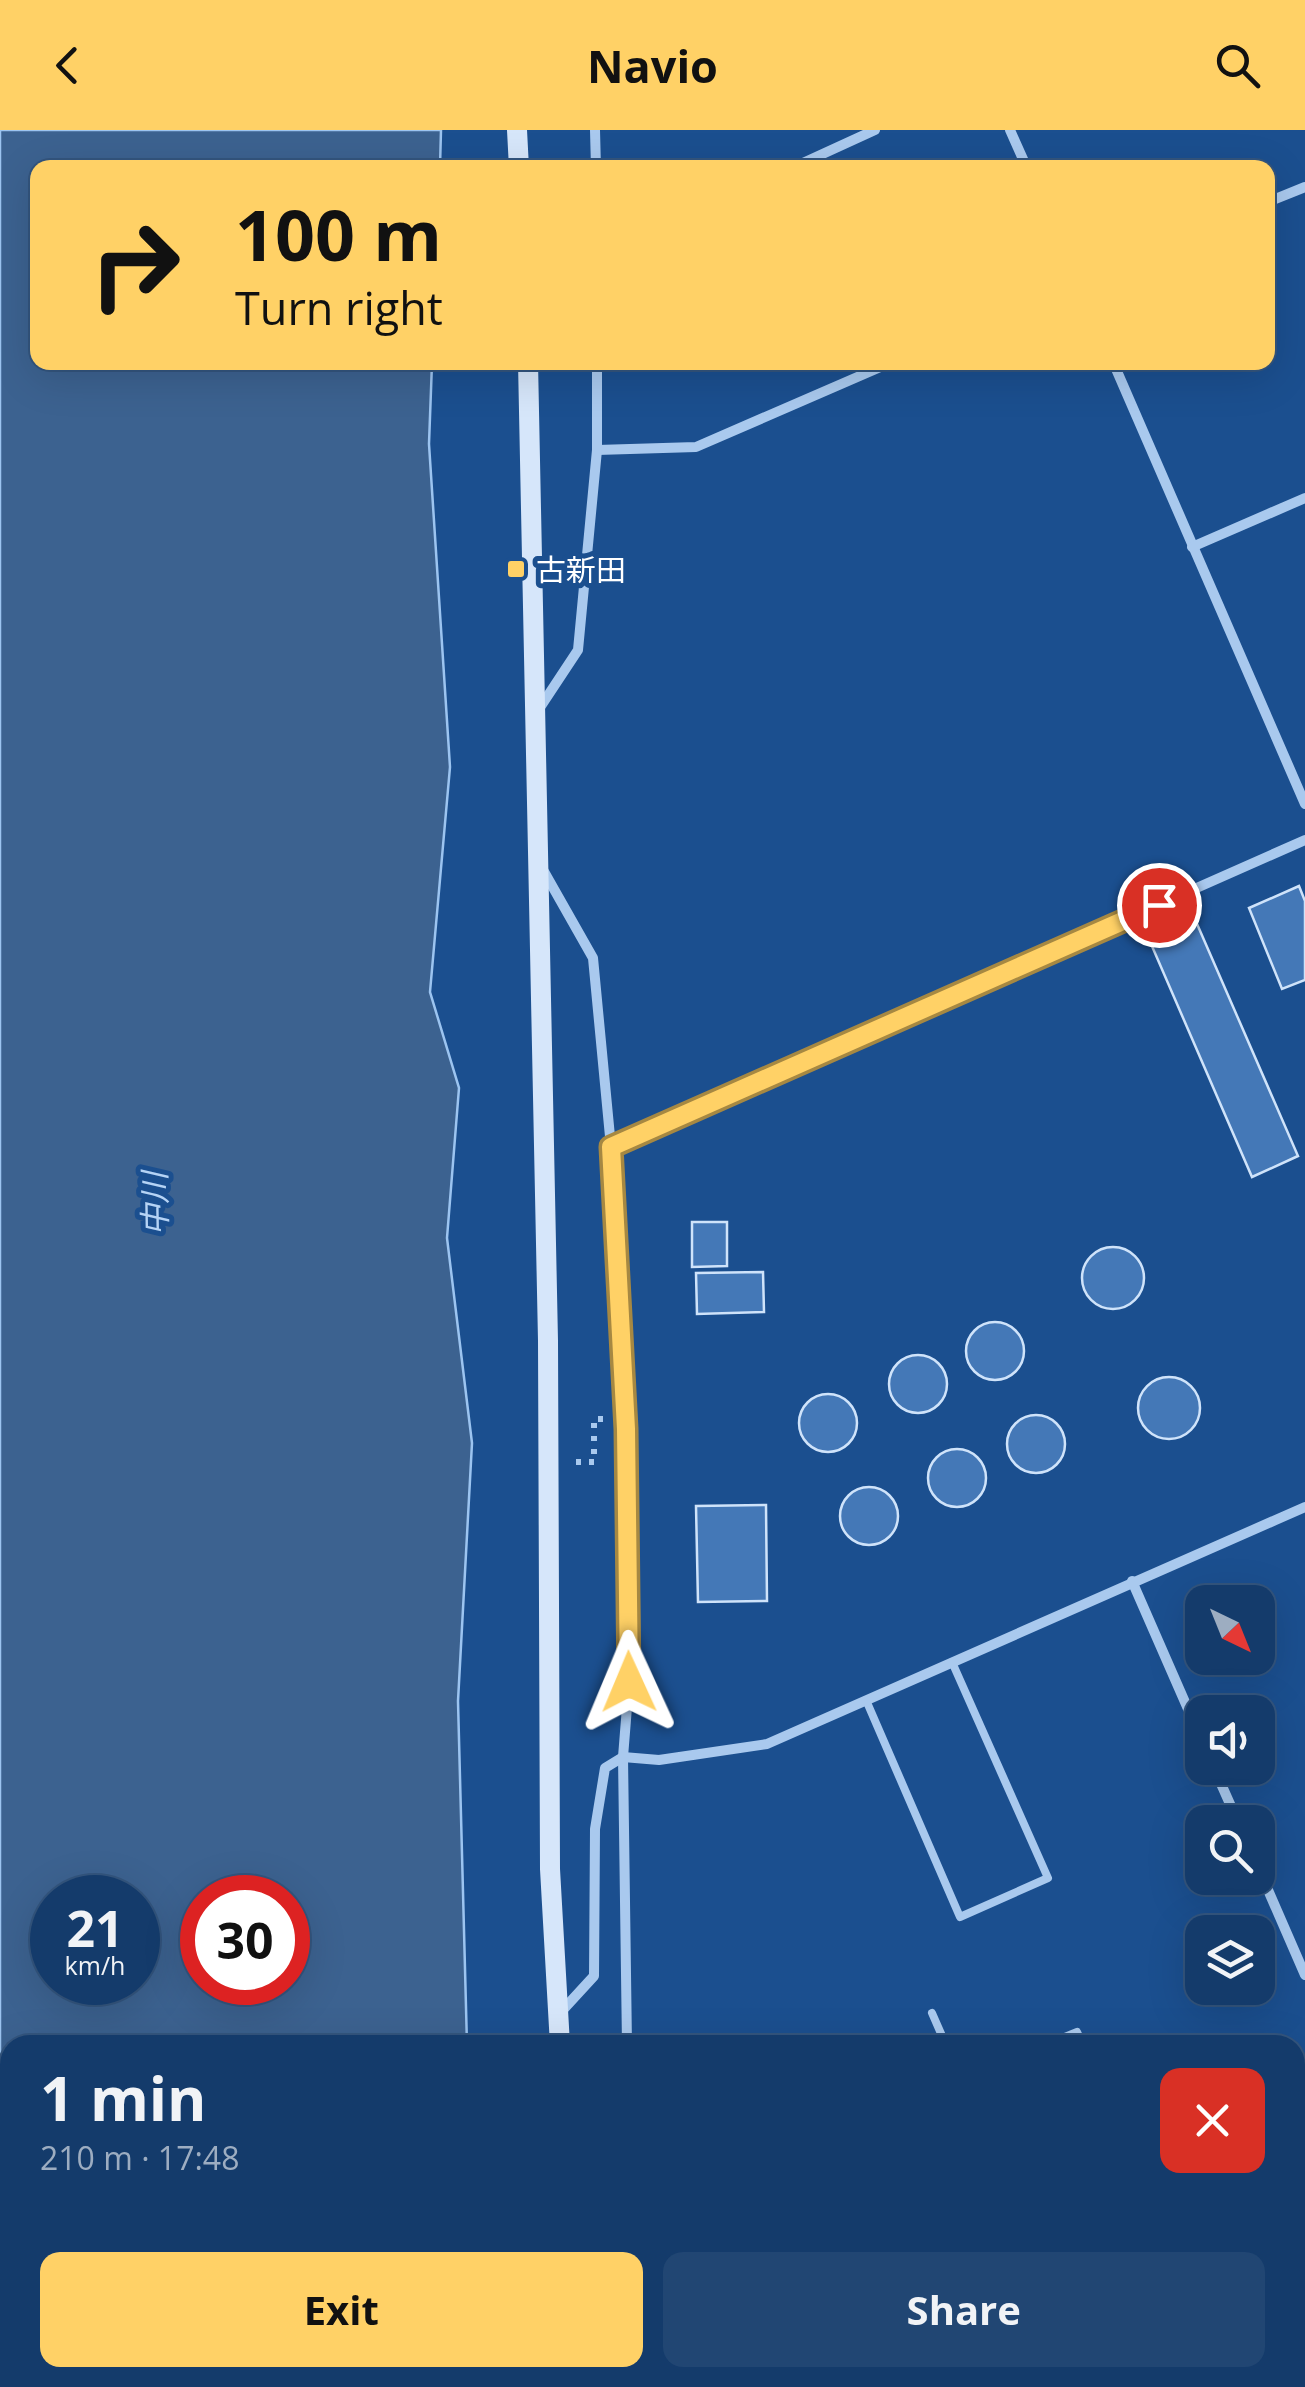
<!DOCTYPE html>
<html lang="en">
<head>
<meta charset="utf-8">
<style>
  :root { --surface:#143b6b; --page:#214673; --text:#f1f3f6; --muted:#9dadc1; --line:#33557e; --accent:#ffd166 }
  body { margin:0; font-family:"Open Sans","Noto Sans JP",sans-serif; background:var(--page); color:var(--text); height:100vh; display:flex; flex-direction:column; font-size:38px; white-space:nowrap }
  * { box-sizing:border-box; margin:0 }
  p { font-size:32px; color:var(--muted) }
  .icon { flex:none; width:55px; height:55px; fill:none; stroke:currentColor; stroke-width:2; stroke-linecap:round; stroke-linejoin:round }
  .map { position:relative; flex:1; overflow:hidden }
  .side { position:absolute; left:0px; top:1905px; width:1305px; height:352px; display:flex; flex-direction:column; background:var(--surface); border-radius:30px 30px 0 0; box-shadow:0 10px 40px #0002,0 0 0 2px var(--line) }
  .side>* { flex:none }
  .top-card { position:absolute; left:30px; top:30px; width:1245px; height:210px; border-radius:20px; box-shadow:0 10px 40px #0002,0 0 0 2px var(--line); background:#ffd166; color:#111; overflow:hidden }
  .needle { width:65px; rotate:137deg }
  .tools { position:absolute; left:1185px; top:1455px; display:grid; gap:20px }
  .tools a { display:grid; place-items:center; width:90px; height:90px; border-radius:20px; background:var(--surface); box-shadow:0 10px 40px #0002,0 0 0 2px var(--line); font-size:50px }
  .speed { position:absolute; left:30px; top:1745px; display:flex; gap:20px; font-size:50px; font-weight:700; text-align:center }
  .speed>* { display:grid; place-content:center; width:130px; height:130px; border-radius:50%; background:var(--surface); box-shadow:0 10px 40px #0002,0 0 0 2px var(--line); line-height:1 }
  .speed small { font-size:25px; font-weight:400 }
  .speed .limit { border:15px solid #d22; background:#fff; color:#111 }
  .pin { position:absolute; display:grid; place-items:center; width:85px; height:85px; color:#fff; margin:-42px; border:5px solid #fff; border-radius:50%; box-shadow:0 2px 10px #0007 }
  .me { position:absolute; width:110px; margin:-55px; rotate:359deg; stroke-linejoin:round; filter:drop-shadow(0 0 8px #0008) }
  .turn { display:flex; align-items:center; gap:35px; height:210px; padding:0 40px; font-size:45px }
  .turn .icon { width:130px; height:130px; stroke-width:2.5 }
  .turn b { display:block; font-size:70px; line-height:85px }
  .round { display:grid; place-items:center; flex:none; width:105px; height:105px; border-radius:20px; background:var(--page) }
  .overview { display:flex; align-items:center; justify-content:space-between; height:170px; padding:0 40px }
  h1 { font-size:60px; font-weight:700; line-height:75px }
  .button { display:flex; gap:20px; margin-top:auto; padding:20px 40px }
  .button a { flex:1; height:115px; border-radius:20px; background:var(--accent); color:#111; font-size:40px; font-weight:700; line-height:115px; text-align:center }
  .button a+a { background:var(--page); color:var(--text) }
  header { display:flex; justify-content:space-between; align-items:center; height:130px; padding:0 40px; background:var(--accent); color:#111; font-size:45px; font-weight:700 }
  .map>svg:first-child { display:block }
  .water { fill:#3c6290; stroke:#9cc4f0; stroke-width:2.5; fill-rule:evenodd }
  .pier { fill:#1b4f8f }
  .building { fill:#4478b7; stroke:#cfe3fa; stroke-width:2.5 }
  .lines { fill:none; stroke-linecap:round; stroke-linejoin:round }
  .path { stroke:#a9c9ee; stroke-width:6; stroke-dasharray:5 8; stroke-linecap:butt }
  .lane { stroke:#a9c9ee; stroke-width:8 }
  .street { stroke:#a9c9ee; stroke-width:10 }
  .secondary { stroke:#d6e6fa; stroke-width:20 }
  .primary { stroke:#f0f6ff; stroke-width:25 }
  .route-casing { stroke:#a68842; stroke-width:25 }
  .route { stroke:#ffd166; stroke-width:18 }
  .poi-dot { fill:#ffd166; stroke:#1b4f8f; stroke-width:4 }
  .labels { text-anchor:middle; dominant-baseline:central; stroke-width:10; stroke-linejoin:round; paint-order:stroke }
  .poi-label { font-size:30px; fill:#fff; stroke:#1b4f8f; text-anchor:start }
  .water-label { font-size:32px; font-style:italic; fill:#b5d3f5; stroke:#1b4f8f }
</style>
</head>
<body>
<header><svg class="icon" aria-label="back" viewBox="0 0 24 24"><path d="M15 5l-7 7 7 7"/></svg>Navio<svg class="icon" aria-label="search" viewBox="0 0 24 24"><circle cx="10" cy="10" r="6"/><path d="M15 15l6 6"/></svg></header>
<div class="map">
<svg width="1305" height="2257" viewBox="0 0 1305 2257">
  <rect width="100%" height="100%" fill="#1b4f8f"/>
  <!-- water -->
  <path class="water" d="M 0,0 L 441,0 L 440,37 L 38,38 L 38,232 L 432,233 L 429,314 L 450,637 L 430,862 L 459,958 L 447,1108 L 472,1313 L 458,1571 L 467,1915 L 10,1915 L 10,2248 L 468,2248 L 468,2257 L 0,2257 ZM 52,1768 L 138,1768 L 138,1852 L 52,1852 ZM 202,1768 L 288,1768 L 288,1852 L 202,1852 Z"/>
  <!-- pier -->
  <polygon class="pier" points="0,2199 10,2199 10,2248 473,2248 473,2257 0,2257"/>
  <!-- building -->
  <g class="building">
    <polygon points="1299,756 1305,771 1305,850 1282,859 1249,778"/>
    <polygon points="1194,787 1298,1026 1252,1047 1148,807"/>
    <polygon points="692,1092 727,1092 727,1136 692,1137"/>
    <circle cx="1113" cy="1148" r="31"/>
    <polygon points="763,1142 764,1182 697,1184 696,1143"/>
    <circle cx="995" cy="1221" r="29"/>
    <circle cx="918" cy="1254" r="29"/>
    <circle cx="1169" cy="1278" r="31"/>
    <circle cx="828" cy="1293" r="29"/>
    <circle cx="1036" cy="1314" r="29"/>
    <circle cx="957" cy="1348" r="29"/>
    <circle cx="869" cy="1386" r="29"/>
    <polygon points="766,1375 767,1471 698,1472 696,1376"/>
  </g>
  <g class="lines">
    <!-- path -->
    <polyline class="path" points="576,1332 594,1332 594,1289 605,1289"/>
    <!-- lane -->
    <g class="lane">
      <polyline points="866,1570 960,1787 1048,1748 952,1532"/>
      <polyline points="932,1883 946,1915"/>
      <polyline points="1045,1915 1077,1902 1083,1915"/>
    </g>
    <!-- street -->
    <g class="street">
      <polyline points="595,0 596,38"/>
      <polyline points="1010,0 1027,38"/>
      <polyline points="792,38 875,0"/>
      <polyline points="1268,72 1305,57"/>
      <polyline points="1113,232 1305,674"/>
      <polyline points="597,320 696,317 892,232"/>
      <polyline points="1192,417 1305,368"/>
      <polyline points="539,579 578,520 597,320 597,232"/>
      <polyline points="542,738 593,828 611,1017 626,1299 629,1552 623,1627 627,1915"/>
      <polyline points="611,1017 1305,710"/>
      <polyline points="1132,1451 1202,1611"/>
      <polyline points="1214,1638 1238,1692"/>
      <polyline points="1258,1737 1305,1845"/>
      <polyline points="560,1883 594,1846 595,1699 605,1638 623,1627 659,1630 767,1614 1305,1377"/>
      <polyline points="1295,2042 1305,2037"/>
      <polyline points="790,2248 794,2257"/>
      <polyline points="995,2248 999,2257"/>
    </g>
    <!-- secondary -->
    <g class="secondary">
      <polyline points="517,0 519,38"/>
      <polyline points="528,232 548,1211 550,1739 560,1915"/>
      <polyline points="571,2257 571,2248"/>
    </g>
    <!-- primary -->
    <g class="primary">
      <polyline points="1295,2210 1305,2210"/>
      <polyline points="0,2229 10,2229"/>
    </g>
  </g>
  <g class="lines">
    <!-- route casing -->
    <g class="route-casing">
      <polyline id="route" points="629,1552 626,1299 611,1017 1159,775"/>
    </g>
    <!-- route -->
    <use href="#route" class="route"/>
  </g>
  <!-- markers -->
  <rect class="poi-dot" x="506" y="429" width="20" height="20" rx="5"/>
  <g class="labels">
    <!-- poi labels -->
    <g class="poi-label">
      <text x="536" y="439">古新田</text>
    </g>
    <!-- water labels -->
    <g class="water-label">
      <text transform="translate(154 1074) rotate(-91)">中川</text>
    </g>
  </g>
</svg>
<div class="tools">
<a><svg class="needle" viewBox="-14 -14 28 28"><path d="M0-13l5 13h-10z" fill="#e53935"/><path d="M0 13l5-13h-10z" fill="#9dadc1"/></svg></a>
<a><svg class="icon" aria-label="sound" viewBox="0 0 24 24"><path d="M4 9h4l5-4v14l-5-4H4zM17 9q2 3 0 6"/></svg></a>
<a><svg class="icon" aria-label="search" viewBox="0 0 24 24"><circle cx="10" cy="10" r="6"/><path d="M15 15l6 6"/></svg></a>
<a><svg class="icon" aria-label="layers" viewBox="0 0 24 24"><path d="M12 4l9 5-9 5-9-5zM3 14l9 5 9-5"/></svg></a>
</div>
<div class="speed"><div>21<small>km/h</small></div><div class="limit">30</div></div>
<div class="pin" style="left:1159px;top:775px;background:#d93025"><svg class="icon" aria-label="arrive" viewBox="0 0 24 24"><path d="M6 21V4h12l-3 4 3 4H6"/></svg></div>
<svg class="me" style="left:629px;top:1552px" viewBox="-20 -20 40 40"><path d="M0-17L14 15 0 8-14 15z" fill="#ffd166" stroke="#fff" stroke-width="4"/></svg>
<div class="top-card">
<div class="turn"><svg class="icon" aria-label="right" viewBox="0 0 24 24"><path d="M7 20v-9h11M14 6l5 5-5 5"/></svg><div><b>100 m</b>Turn right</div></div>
</div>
<section class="side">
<div class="overview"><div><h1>1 min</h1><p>210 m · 17:48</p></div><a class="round" style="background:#d93025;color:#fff"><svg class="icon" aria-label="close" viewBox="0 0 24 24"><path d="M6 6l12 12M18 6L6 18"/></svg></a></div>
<div class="button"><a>Exit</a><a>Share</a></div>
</section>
</div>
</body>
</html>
